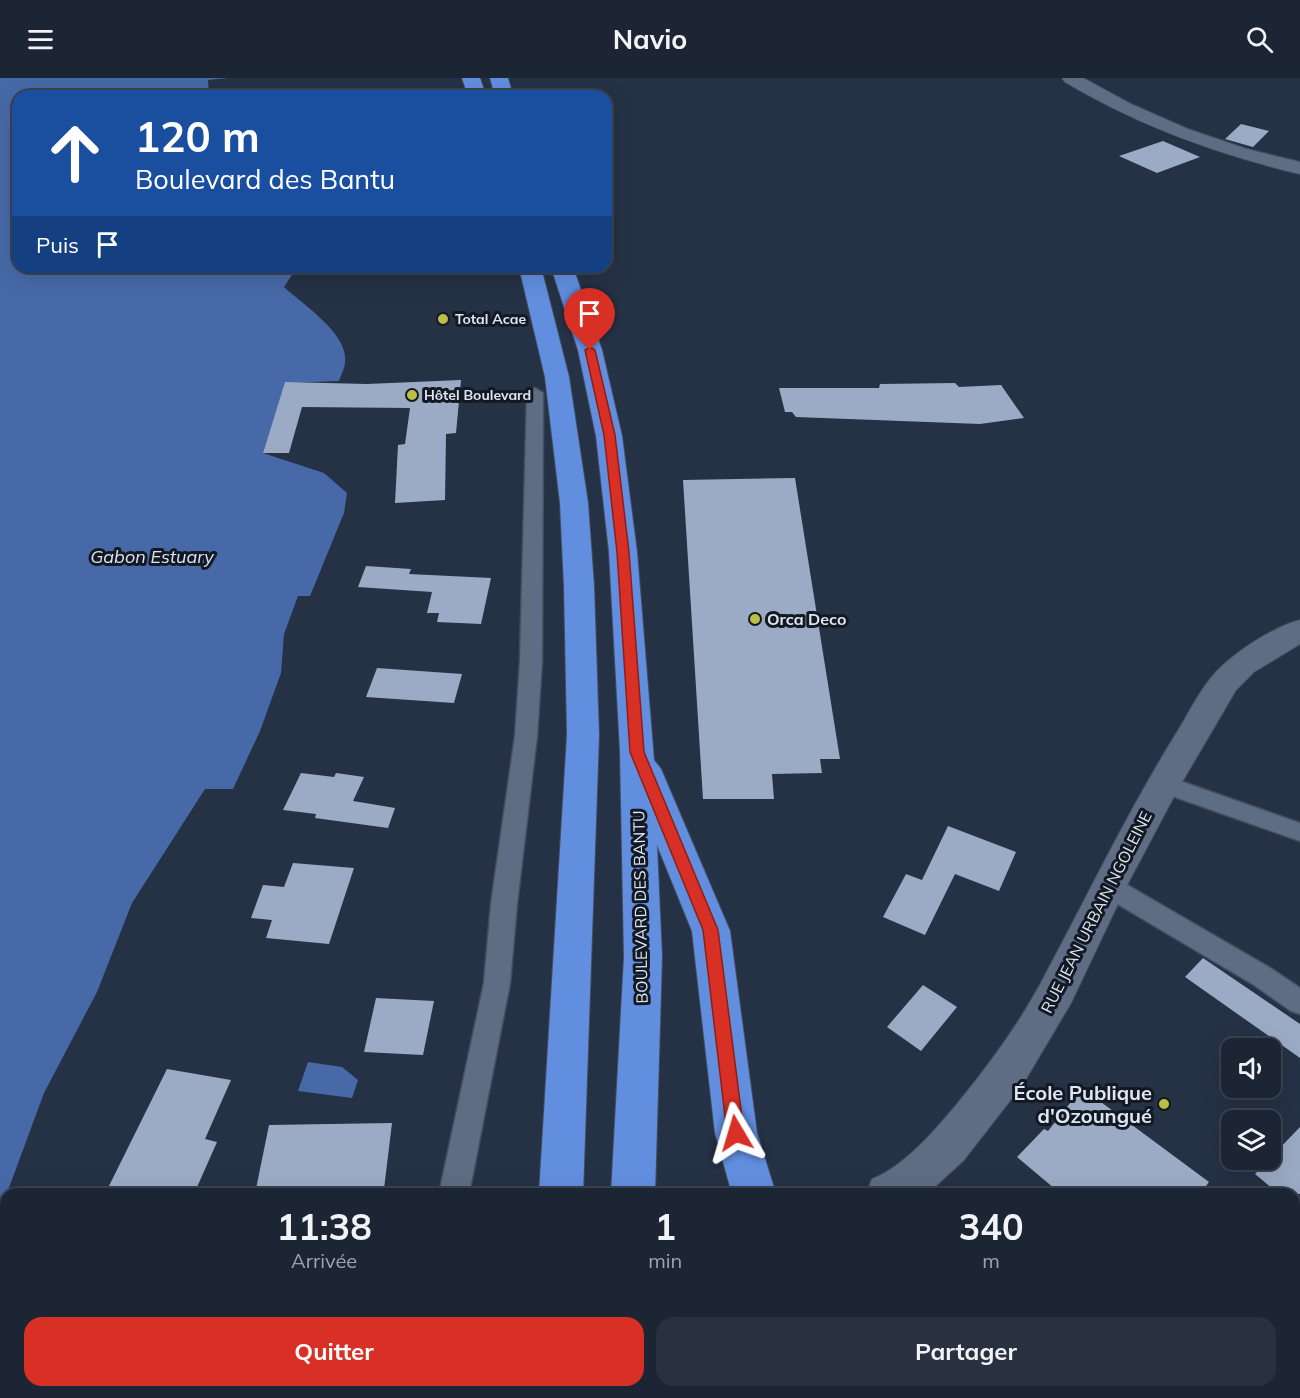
<!DOCTYPE html>
<html lang="fr">
<head>
<meta charset="utf-8">
<style>
  :root { --surface:#1c2534; --page:#293140; --text:#f1f3f6; --muted:#a0a5ac; --line:#3a424f; --accent:#d93025 }
  body { margin:0; font-family:Mulish,sans-serif; background:var(--page); color:var(--text); height:100vh; display:flex; flex-direction:column; font-size:22px; white-space:nowrap }
  * { box-sizing:border-box; margin:0 }
  p { font-size:20px; color:var(--muted) }
  .icon { flex:none; width:33px; height:33px; fill:none; stroke:currentColor; stroke-width:2; stroke-linecap:round; stroke-linejoin:round }
  .map { position:relative; flex:1; overflow:hidden }
  .sheet { position:absolute; left:0px; top:1110px; width:1300px; height:210px; display:flex; flex-direction:column; background:var(--surface); border-radius:18px 18px 0 0; box-shadow:0 6px 24px #0002,0 0 0 2px var(--line) }
  .sheet>* { flex:none }
  .guide { position:absolute; left:12px; top:12px; width:600px; height:183px; border-radius:18px; box-shadow:0 6px 24px #0002,0 0 0 2px var(--line); background:#1a4fa0; color:#fff; overflow:hidden }
  .tools { position:absolute; left:1221px; top:960px; display:grid; gap:12px }
  .tools a { display:grid; place-items:center; width:60px; height:60px; border-radius:12px; background:var(--surface); box-shadow:0 6px 24px #0002,0 0 0 2px var(--line); font-size:30px }
  .pin { position:absolute; display:grid; place-items:center; width:51px; height:51px; color:#fff; margin:-62px -26px; border-radius:50% 50% 50% 0; rotate:-45deg; box-shadow:0 0 6px #0007 }
  .pin .icon { rotate:45deg }
  .me { position:absolute; width:66px; margin:-33px; rotate:353deg; stroke-linejoin:round; filter:drop-shadow(0 0 4px #0008) }
  .turn { display:flex; align-items:center; gap:21px; height:126px; padding:0 24px; font-size:27px }
  .turn .icon { width:78px; height:78px; stroke-width:2.5 }
  .turn b { display:block; font-size:42px; line-height:51px }
  .then { display:flex; align-items:center; height:57px; padding:0 24px; background:#0003; gap:12px; font-size:22px }
  .eta { display:flex; justify-content:space-evenly; align-items:center; height:102px; text-align:center }
  .eta b { font-size:36px; font-weight:700; line-height:42px }
  .action { display:flex; gap:12px; margin-top:auto; padding:12px 24px }
  .action a { flex:1; height:69px; border-radius:18px; background:var(--accent); color:#fff; font-size:24px; font-weight:700; line-height:69px; text-align:center }
  .action a+a { background:var(--page); color:var(--text) }
  header { display:flex; justify-content:space-between; align-items:center; height:78px; padding:0 24px; background:var(--surface); font-size:27px; font-weight:700 }
  .map>svg:first-child { display:block }
  .water { fill:#4769a7 }
  .building { fill:#9cabc5 }
  .lines { fill:none; stroke-linecap:round; stroke-linejoin:round }
  .street-casing { stroke:#444e5f; stroke-width:3 }
  .secondary-casing { stroke:#444e5f; stroke-width:2 }
  .highway-casing { stroke:#444e5f; stroke-width:2 }
  .street { fill:#5e6c84; fill-rule:evenodd }
  .secondary { fill:#5e6c84; fill-rule:evenodd }
  .highway { fill:#618edf; fill-rule:evenodd }
  .route { fill:#d93025; stroke:#8d1f18; stroke-width:1.5 }
  .poi-dot { fill:#bbc045; stroke:#131922; stroke-width:2 }
  .labels { text-anchor:middle; dominant-baseline:central; stroke-width:6; stroke-linejoin:round; paint-order:stroke }
  .far-poi-label { font-size:14px; font-weight:bold; fill:#dee6f4; stroke:#131922; text-anchor:start }
  .poi-label { font-size:16px; font-weight:bold; fill:#dee6f4; stroke:#131922; text-anchor:start }
  .street-label { font-size:16px; fill:#dee6f4; stroke:#131922 }
  .water-label { font-size:18px; font-style:italic; fill:#dae4f6; stroke:#131922 }
  .near-poi-label { font-size:20px; font-weight:bold; fill:#dee6f4; stroke:#131922; text-anchor:end }
</style>
</head>
<body>
<header><svg class="icon" aria-label="menu" viewBox="0 0 24 24"><path d="M4 6h16M4 12h16M4 18h16"/></svg>Navio<svg class="icon" aria-label="search" viewBox="0 0 24 24"><circle cx="10" cy="10" r="6"/><path d="M15 15l6 6"/></svg></header>
<div class="map">
<svg width="1300" height="1320" viewBox="0 0 1300 1320">
  <rect width="100%" height="100%" fill="#253145"/>
  <!-- water -->
  <g class="water">
    <path d="M 0,0 L 229,0 L 208,2 L 209,18 L 18,18 L 18,189 L 297,189 L 284,209 C 301,225 349,256 345,284 C 345,290 341,297 339,303 L 285,305 L 263,375 L 324,395 L 347,415 L 344,435 L 310,518 L 298,518 L 284,556 L 281,595 L 260,653 L 233,711 L 205,711 L 132,825 L 97,914 L 44,1015 L 0,1134 Z"/>
    <polygon points="308,984 342,989 358,1002 352,1020 298,1013"/>
  </g>
  <!-- building -->
  <g class="building">
    <polygon points="1241,46 1269,53 1253,69 1225,61"/>
    <polygon points="1163,63 1200,79 1157,95 1119,78"/>
    <polygon points="461,302 456,355 446,356 445,422 395,425 398,367 405,366 410,330 302,329 289,375 263,375 285,304 367,306"/>
    <polygon points="955,305 959,309 1001,307 1024,340 980,346 796,339 792,334 785,334 779,310 879,310 880,306"/>
    <polygon points="795,400 840,681 820,681 822,695 772,696 774,721 703,721 683,402"/>
    <polygon points="366,488 411,491 409,496 491,500 481,546 437,544 439,535 427,535 432,514 358,509"/>
    <polygon points="377,590 462,596 454,625 366,619"/>
    <polygon points="301,695 334,699 336,695 364,699 353,723 395,730 388,750 315,740 316,736 283,732"/>
    <polygon points="948,748 1016,774 999,813 955,796 925,857 883,839 906,796 922,802"/>
    <polygon points="293,785 354,790 329,866 266,860 272,842 251,840 263,807 284,809"/>
    <polygon points="1203,880 1300,946 1300,980 1185,899"/>
    <polygon points="923,907 957,929 921,973 887,949"/>
    <polygon points="376,920 434,923 423,977 364,974"/>
    <polygon points="167,991 231,1002 205,1061 217,1064 194,1116 105,1116"/>
    <polygon points="1082,1010 1209,1104 1200,1116 1061,1116 1017,1079 1044,1051 1048,1053"/>
    <polygon points="392,1045 384,1111 360,1111 359,1116 279,1116 280,1111 256,1111 269,1047"/>
    <polygon points="1300,1049 1300,1116 1279,1116 1255,1096"/>
  </g>
  <g class="lines">
    <!-- street casing -->
    <g class="street-casing">
      <g id="street">
        <polygon points="535,310 543,315 542,583 537,658 517,826 510,905 469,1116 439,1116 484,905 491,826 515,658 520,583 527,315"/>
        <polygon points="1163,697 1300,745 1300,763 1155,712 1151,706 1155,700"/>
        <polygon points="1108,798 1117,801 1272,891 1300,910 1300,936 1291,933 1254,907 1099,815 1096,808 1099,801"/>
        <polygon points="343,1314 385,1314 382,1320 340,1320"/>
        <polygon points="914,1314 948,1314 946,1320 912,1320"/>
      </g>
    </g>
    <!-- secondary casing -->
    <g class="secondary-casing">
      <g id="secondary">
        <path d="M 1062,0 L 1083,0 L 1131,26 L 1188,51 L 1247,71 L 1300,84 L 1300,96 C 1216,76 1139,48 1065,4 Z"/>
        <path d="M 1300,542 L 1300,566 L 1254,594 L 1236,612 L 1178,711 L 1126,809 L 1071,925 L 1023,1006 L 964,1082 L 927,1116 L 866,1116 L 872,1101 C 904,1089 935,1052 957,1026 C 989,987 1020,945 1044,899 C 1087,819 1126,737 1174,659 C 1187,639 1199,612 1216,594 C 1235,574 1273,549 1300,542 Z"/>
      </g>
    </g>
    <!-- highway casing -->
    <g class="highway-casing">
      <g id="highway">
        <polygon points="462,0 480,0 486,18 468,18"/>
        <polygon points="490,0 508,0 513,18 495,18"/>
        <polygon points="519,189 541,189 569,299 588,425 594,508 599,657 583,1116 539,1116 567,657 564,508 560,425 545,299"/>
        <polygon points="551,189 573,189 602,272 622,358 637,474 654,682 661,691 730,853 757,1055 776,1116 732,1116 715,1055 692,853 657,767 662,879 655,1116 611,1116 624,879 620,673 609,474 596,358 578,272"/>
        <polygon points="403,1314 452,1314 454,1320 405,1320"/>
        <rect x="524" y="1314" width="48" height="6"/>
        <polygon points="601,1314 649,1314 648,1320 600,1320"/>
        <polygon points="663,1314 713,1314 711,1320 661,1320"/>
      </g>
    </g>
    <!-- street -->
    <use href="#street" class="street"/>
    <!-- secondary -->
    <use href="#secondary" class="secondary"/>
    <!-- highway -->
    <use href="#highway" class="highway"/>
  </g>
  <!-- route -->
  <polygon class="route" points="590,269 595,272 615,357 629,474 644,674 718,852 744,1055 742,1061 736,1063 729,1061 727,1055 703,852 630,674 617,474 604,357 585,272"/>
  <!-- markers -->
  <g class="poi-dot">
    <circle cx="443" cy="241" r="6"/>
    <circle cx="412" cy="317" r="6"/>
    <circle cx="755" cy="541" r="6"/>
    <circle cx="1164" cy="1026" r="6"/>
  </g>
  <g class="labels">
    <!-- far-poi labels -->
    <g class="far-poi-label">
      <text x="455" y="241">Total Acae</text>
      <text x="424" y="317">Hôtel Boulevard</text>
    </g>
    <!-- poi labels -->
    <g class="poi-label">
      <text x="767" y="541">Orca Deco</text>
    </g>
    <!-- street labels -->
    <g class="street-label">
      <text transform="translate(640 829) rotate(-91)">BOULEVARD DES BANTU</text>
      <text transform="translate(1096 834) rotate(-63)">RUE JEAN URBAIN NGOLEINE</text>
    </g>
    <!-- water labels -->
    <g class="water-label">
      <text x="152" y="478">Gabon Estuary</text>
    </g>
    <!-- near-poi labels -->
    <g class="near-poi-label">
      <text x="1152" y="1014">École Publique<tspan x="1152" dy="23">d'Ozoungué</tspan></text>
    </g>
  </g>
</svg>
<div class="tools">
<a><svg class="icon" aria-label="sound" viewBox="0 0 24 24"><path d="M4 9h4l5-4v14l-5-4H4zM17 9q2 3 0 6"/></svg></a>
<a><svg class="icon" aria-label="layers" viewBox="0 0 24 24"><path d="M12 4l9 5-9 5-9-5zM3 14l9 5 9-5"/></svg></a>
</div>
<div class="pin" style="left:590px;top:272px;background:#d93025"><svg class="icon" aria-label="arrive" viewBox="0 0 24 24"><path d="M6 21V4h12l-3 4 3 4H6"/></svg></div>
<svg class="me" style="left:736px;top:1055px" viewBox="-20 -20 40 40"><path d="M0-17L14 15 0 8-14 15z" fill="#d93025" stroke="#fff" stroke-width="4"/></svg>
<div class="guide">
<div class="turn"><svg class="icon" aria-label="ahead" viewBox="0 0 24 24"><path d="M12 20V5M6 11l6-6 6 6"/></svg><div><b>120 m</b>Boulevard des Bantu</div></div>
<div class="then">Puis<svg class="icon" aria-label="arrive" viewBox="0 0 24 24"><path d="M6 21V4h12l-3 4 3 4H6"/></svg></div>
</div>
<section class="sheet">
<div class="eta">
<div><b>11:38</b><p>Arrivée</p></div>
<div><b>1</b><p>min</p></div>
<div><b>340</b><p>m</p></div>
</div>
<div class="action"><a>Quitter</a><a>Partager</a></div>
</section>
</div>
</body>
</html>
